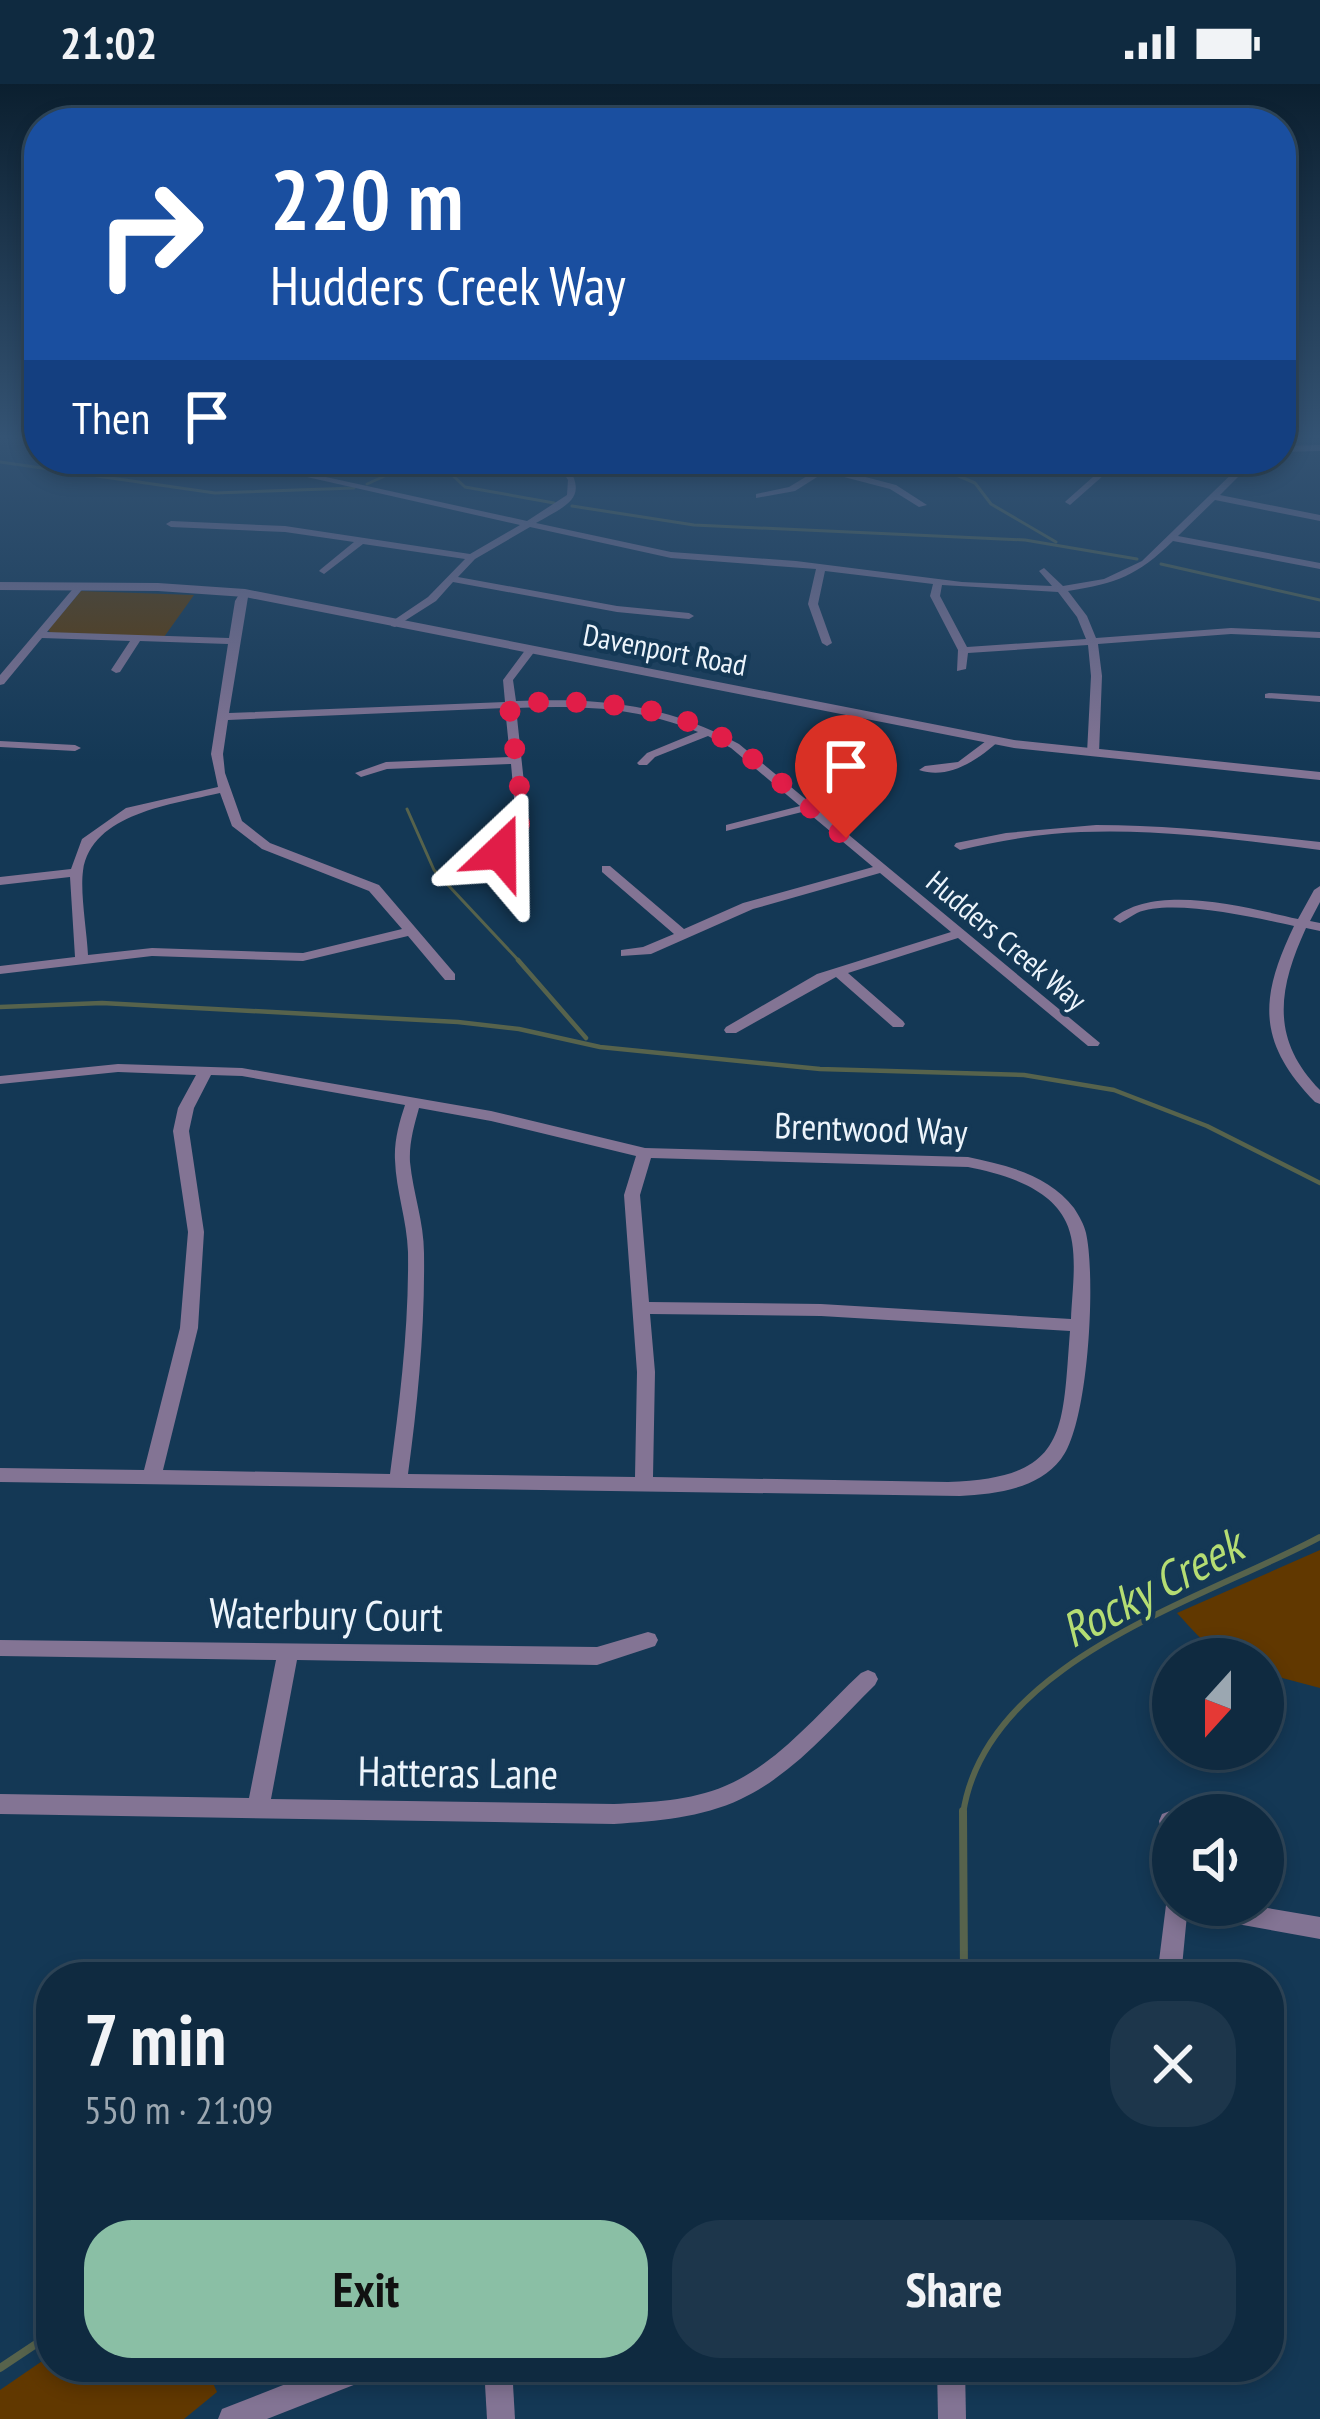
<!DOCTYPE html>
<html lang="en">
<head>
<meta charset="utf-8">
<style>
  :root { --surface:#0f2a40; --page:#1d364b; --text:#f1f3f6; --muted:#9ba7b1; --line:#2f4659; --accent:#8abfa5 }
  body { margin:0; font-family:"PT Sans Narrow",sans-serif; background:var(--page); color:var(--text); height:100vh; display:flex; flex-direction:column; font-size:45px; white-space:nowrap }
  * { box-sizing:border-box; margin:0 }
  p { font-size:39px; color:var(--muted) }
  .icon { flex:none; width:66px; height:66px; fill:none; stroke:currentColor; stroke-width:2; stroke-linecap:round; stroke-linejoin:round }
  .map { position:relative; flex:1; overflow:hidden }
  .side { position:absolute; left:36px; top:1878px; width:1248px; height:420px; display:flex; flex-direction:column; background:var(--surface); border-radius:48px; box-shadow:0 6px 18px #0003,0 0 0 3px var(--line) }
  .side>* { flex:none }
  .hud { position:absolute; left:24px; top:24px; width:1272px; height:366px; border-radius:48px; box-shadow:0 6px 18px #0003,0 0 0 3px var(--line); background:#1a4fa0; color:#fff; overflow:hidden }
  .needle { width:78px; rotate:201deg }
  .buttons { position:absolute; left:1152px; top:1554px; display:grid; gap:24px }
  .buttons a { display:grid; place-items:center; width:132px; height:132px; border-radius:50%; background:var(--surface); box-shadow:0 6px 18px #0003,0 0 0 3px var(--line); font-size:60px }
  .pin { position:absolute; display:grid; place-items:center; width:102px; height:102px; color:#fff; margin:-123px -51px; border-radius:50% 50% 50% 0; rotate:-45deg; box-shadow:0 0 12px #0007 }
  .pin .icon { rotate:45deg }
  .me { position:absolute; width:132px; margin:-66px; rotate:23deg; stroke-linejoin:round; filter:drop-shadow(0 0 9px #0008) }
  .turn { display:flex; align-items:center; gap:42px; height:252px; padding:0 48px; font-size:54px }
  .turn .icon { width:156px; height:156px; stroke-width:2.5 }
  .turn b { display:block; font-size:84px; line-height:102px }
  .then { display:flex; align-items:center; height:114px; padding:0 48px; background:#0003; gap:24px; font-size:45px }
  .round { display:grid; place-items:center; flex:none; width:126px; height:126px; border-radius:48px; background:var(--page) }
  .headline { display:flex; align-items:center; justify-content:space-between; height:204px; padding:0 48px }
  h1 { font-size:72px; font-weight:600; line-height:90px }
  .button { display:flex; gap:24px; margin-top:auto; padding:24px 48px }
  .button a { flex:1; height:138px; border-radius:48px; background:var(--accent); color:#111; font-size:48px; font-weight:600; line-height:138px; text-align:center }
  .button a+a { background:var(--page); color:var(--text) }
  .status { display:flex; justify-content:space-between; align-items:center; height:84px; padding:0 60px; background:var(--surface); direction:ltr }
  .status svg { height:33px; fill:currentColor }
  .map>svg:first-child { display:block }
  .green { fill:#613800 }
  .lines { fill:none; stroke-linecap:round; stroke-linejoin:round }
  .stream-far3 { stroke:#57634c; stroke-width:3 }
  .stream-far2 { stroke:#57634c; stroke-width:4.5 }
  .stream-far1 { stroke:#57634c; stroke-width:6 }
  .stream { stroke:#57634c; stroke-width:8 }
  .minor { fill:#837494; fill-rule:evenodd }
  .tertiary { fill:#837494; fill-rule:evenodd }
  .route { stroke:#e11d48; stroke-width:21; stroke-dasharray:0 37.8 }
  .labels { text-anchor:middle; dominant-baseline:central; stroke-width:9; stroke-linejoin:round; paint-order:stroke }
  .far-street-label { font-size:30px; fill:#edf5fc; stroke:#143855 }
  .street-label { font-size:36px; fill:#edf5fc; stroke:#143855 }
  .near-street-label { font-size:42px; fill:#edf5fc; stroke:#143855 }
  .near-water-label { font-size:48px; font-style:italic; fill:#b5dd73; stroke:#143855 }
</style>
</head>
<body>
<div class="status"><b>21:02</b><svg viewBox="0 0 49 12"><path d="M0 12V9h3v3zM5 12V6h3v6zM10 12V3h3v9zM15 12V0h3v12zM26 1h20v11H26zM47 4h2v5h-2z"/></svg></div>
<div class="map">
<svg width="1320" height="2335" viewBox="0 0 1320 2335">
  <rect width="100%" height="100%" fill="#143855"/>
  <!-- green -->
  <g class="green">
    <polygon points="81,507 194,511 164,553 51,549 48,546"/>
    <path d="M 1320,1466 L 1320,1604 L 1263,1589 L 1263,1575 C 1216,1575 1208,1563 1177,1529 Z"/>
    <polygon points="51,2271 51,2283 206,2283 217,2308 184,2335 0,2335 0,2306"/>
  </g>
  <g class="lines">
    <!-- stream-far3 -->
    <g class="stream-far3">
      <polyline points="393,375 449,388 465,403 554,419"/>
      <polyline points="919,375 975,399 991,420 1056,458"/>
      <polyline points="0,378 215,409 354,404"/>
      <polyline points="367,400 389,390 389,385 408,383"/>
      <polyline points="572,422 694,441 1025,456 1137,475"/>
      <polyline points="1161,480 1320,516"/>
      <polyline points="407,725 434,786 521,879"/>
    </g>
    <!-- stream-far2 -->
    <g class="stream-far2">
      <polyline points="518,876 586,954"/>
      <polyline points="0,923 102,919 458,938 519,945 600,963 820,985 1024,991 1114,1006 1207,1042 1320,1099"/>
    </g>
    <!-- stream-far1 -->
    <path class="stream-far1" d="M 963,1730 C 985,1577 1203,1516 1320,1453"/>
    <!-- stream -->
    <g class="stream">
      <polyline points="963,1727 964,1893"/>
      <polyline points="0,2284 51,2250"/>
    </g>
    <!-- minor -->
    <g class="minor">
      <polygon points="1320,361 1320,367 1281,368 1281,362"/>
      <path d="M 555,375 L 563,375 C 591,414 569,420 536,439 L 671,468 L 796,477 L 962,498 L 1052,502 L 1039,487 L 1044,484 L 1063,502 L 1104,495 L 1142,477 L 1247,375 L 1256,375 L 1220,411 L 1320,431 L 1320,437 L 1215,416 L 1178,452 L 1320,479 L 1320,485 L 1173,457 C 1137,492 1117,499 1068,507 L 1087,532 L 1096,554 L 1231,544 L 1320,548 L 1320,554 L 1231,550 L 1098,560 L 1102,592 L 1099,669 L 1093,672 L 1087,669 L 1091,592 L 1088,561 L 968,569 L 966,585 L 957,587 L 958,566 L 930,512 L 933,500 L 825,487 L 818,520 L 832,559 L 827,562 L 822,559 L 808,520 L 816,485 L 671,474 L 530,443 L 475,475 L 458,493 L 617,522 L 689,529 L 694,532 L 689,535 L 617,528 L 453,498 L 436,517 L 395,543 L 391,542 L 391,538 L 428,513 L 465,475 L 363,460 L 324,490 L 319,487 L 321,485 L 354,458 L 285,448 L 171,443 L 166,440 L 171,437 L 285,442 L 470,470 L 520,441 L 267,384 L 271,381 L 527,437 L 567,411 L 568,396 ZM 942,501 L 1058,508 L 1077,533 L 1086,555 L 967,563 L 940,512 Z"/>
      <polygon points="679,375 690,375 680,381 676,378"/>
      <polygon points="783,375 797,375 896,401 927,421 919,423 890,405 825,388 795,407 756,414 756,410 789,403 817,386"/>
      <polygon points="1018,375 1034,375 1097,389 1113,375 1122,375 1070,421 1065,418 1067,416 1093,393"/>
      <path d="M 80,499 L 85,502 L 47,548 L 229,554 L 235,517 L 241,507 L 249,507 L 229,629 L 505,618 L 503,596 L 526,565 L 530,564 L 535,567 L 513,596 L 516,617 C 600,614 663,619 739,660 L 1100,959 L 1098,962 L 1088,962 L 958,854 L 848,889 L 903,937 L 905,940 L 903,943 L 893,943 L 836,893 L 736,949 L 726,949 L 724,946 L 726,943 L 817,890 L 951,848 L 880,789 L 753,825 L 651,870 L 621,872 L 621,866 L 643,863 L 674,850 L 602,788 L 602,782 L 610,782 L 684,845 L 743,819 L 873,783 L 806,727 L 726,747 L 726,741 L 800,722 L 731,664 L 708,652 L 655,673 L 647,681 L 639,681 L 637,679 L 647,669 L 698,648 C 639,623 580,621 516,624 L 528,736 L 521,760 L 500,772 L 494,768 L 511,755 L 516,736 L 511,680 L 387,685 L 361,693 L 355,689 L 386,678 L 510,673 L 505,624 L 228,636 L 223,670 L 225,689 L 242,737 L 270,759 L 379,801 L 455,890 L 455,896 L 445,896 L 408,852 L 303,877 L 152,872 L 0,890 L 0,882 L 75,873 L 70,793 L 0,801 L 0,793 L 71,785 L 82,755 L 126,724 L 218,703 L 211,670 L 228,560 L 140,557 L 120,588 L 116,589 L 111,586 L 130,557 L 42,554 L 4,600 L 0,601 L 0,591 L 77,500 ZM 220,709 L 232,742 L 262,765 L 369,807 L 402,845 L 303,869 L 152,864 L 88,871 C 87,848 80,809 83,787 C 91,729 174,720 220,709 Z"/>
      <polygon points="1269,609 1320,612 1320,618 1265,614 1265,610"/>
      <path d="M 990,654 L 1000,656 C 978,676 949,696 919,686 L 925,682 L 958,678 Z"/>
      <polygon points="0,657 75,661 81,664 75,667 0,663"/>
      <path d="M 1096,741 C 1171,741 1245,750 1320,758 L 1320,766 C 1231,755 1141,742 1052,750 C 1021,753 990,759 960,766 L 954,762 L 956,759 L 1006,749 Z"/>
      <path d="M 1320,802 L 1320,818 L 1310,837 L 1320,839 L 1320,847 L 1306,844 C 1278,905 1270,955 1320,1006 L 1320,1020 L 1315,1018 C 1257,958 1259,915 1294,842 C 1257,834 1171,814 1137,829 C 1131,832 1126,836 1120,839 L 1113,835 C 1155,798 1248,824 1298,835 L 1314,806 Z"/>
      <path d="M 118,980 L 242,984 L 491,1027 L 645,1064 L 968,1073 C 1006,1081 1049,1091 1074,1124 C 1079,1132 1084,1140 1086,1149 C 1096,1193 1089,1340 1061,1375 C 1038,1405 996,1410 960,1412 L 0,1398 L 0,1384 L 144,1386 L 180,1244 L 188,1148 L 173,1047 L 178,1024 L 196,991 L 118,988 L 0,1000 L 0,992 ZM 211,991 L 242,992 L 405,1021 C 399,1039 394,1057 395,1076 C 396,1107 407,1136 408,1168 C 409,1242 400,1316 390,1390 L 163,1386 L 198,1244 L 204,1148 L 189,1047 L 194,1024 ZM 419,1024 L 491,1037 L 636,1072 L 624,1111 L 637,1288 L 635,1393 L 408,1390 C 418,1317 425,1243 424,1169 C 424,1138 413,1109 410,1078 C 409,1059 414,1042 419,1024 ZM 651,1074 L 968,1083 C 1003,1090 1050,1103 1066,1138 C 1079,1165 1072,1206 1071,1235 L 821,1220 L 649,1218 L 640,1111 ZM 650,1230 L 821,1232 L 1070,1247 C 1062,1349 1068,1394 948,1398 L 653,1393 L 655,1288 Z"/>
      <path d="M 648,1548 L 655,1550 L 658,1556 L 655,1562 L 597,1581 L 297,1576 L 271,1715 L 614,1720 C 651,1718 690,1717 725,1702 C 778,1680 819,1628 861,1589 L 868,1586 L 875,1589 L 878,1595 L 875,1601 C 834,1641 794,1690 741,1715 C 701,1734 657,1737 614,1740 L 0,1730 L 0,1710 L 249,1714 L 276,1576 L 0,1572 L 0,1556 L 597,1563 Z"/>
      <polygon points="1170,1727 1178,1731 1173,1731 1173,1764 1165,1761 1159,1737 1162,1730"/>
      <polygon points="1173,1812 1173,1821 1250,1821 1320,1833 1320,1855 1187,1831 1181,1893 1157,1893 1166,1821 1169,1813"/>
      <polygon points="329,2283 378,2283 374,2293 267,2335 218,2335 222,2325"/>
      <polygon points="484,2283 512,2283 515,2335 487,2335"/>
      <polygon points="937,2283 965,2283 966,2335 938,2335"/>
    </g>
    <!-- tertiary -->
    <polygon class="tertiary" points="0,498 158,499 245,505 1014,656 1320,688 1320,696 1014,664 245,513 158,507 0,506"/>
  </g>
  <!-- sky -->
  <linearGradient id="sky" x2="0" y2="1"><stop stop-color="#0b1f2f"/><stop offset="0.52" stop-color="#345373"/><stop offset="1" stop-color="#345373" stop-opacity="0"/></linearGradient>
  <rect width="1320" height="679" fill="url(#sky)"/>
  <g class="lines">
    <!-- route -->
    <path class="route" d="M 500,768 L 517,757 L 522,723 L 509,619 C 585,616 672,617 737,663 C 775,691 809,724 846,754"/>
  </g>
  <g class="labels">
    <!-- far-street labels -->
    <g class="far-street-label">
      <text transform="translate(665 565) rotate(11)">Davenport Road</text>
      <text transform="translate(1007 856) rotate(40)">Hudders Creek Way</text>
    </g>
    <!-- street labels -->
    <g class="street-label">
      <text transform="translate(871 1044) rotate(2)">Brentwood Way</text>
    </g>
    <!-- near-street labels -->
    <g class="near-street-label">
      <text transform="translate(326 1530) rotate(1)">Waterbury Court</text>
      <text transform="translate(458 1688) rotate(1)">Hatteras Lane</text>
    </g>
    <!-- near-water labels -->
    <g class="near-water-label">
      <text transform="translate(1151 1503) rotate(-28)">Rocky Creek</text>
    </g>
  </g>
</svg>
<div class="buttons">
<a><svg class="needle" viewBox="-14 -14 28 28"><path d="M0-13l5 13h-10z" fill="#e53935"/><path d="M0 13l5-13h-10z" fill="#9ba7b1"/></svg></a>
<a><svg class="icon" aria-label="sound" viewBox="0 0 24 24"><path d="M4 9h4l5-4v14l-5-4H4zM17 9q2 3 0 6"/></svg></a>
</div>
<div class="pin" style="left:846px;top:754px;background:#d93025"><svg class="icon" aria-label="arrive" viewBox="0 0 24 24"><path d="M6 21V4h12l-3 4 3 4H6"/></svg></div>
<svg class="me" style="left:500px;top:768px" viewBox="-20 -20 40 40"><path d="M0-17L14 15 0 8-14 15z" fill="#e11d48" stroke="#fff" stroke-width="4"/></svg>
<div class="hud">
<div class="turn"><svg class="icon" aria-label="right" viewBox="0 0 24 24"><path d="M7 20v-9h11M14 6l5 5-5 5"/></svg><div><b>220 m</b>Hudders Creek Way</div></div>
<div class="then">Then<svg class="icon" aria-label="arrive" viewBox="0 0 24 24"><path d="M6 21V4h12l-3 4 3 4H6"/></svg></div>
</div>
<section class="side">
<div class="headline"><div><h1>7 min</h1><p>550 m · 21:09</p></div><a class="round"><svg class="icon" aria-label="close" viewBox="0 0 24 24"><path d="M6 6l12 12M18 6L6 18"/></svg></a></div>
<div class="button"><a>Exit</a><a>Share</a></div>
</section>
</div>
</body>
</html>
